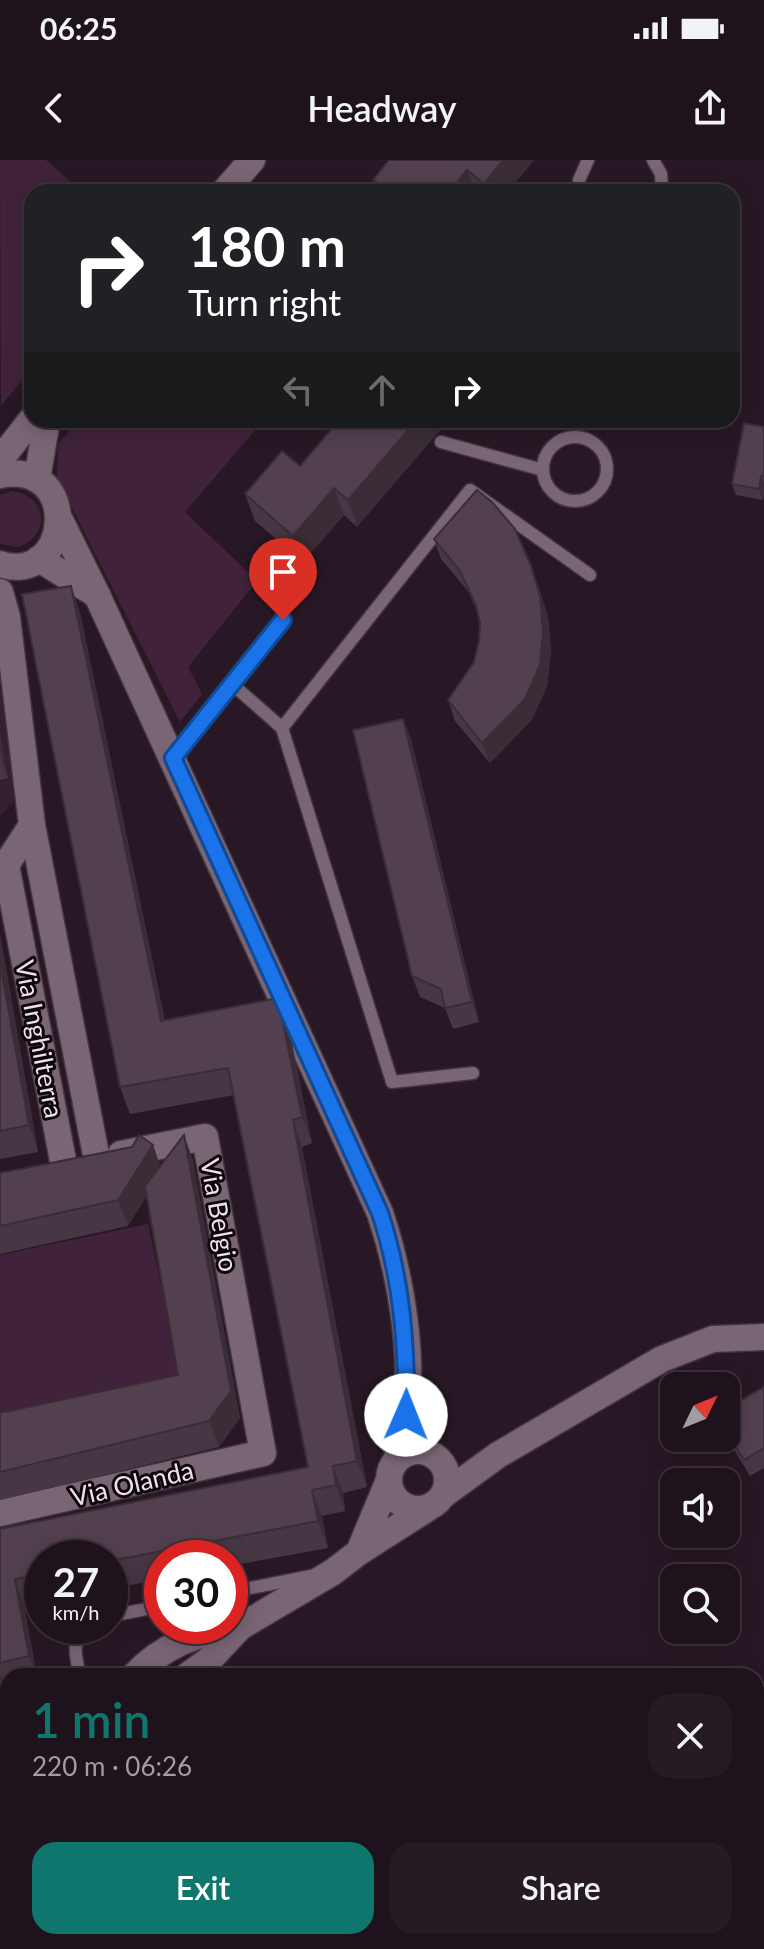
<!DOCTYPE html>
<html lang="en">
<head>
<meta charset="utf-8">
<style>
  :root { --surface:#1e121c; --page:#261b25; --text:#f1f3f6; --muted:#a19ea3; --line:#3c323b; --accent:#0f766e }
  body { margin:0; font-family:Lato,sans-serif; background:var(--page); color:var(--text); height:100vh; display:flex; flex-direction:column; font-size:30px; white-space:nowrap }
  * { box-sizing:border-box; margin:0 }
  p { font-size:26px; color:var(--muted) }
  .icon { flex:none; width:44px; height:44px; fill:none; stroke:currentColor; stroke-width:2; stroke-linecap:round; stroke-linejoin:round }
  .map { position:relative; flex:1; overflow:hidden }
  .drawer { position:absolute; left:0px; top:1508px; width:764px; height:282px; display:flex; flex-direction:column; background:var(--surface); border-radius:24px 24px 0 0; box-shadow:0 4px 20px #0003,0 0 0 2px var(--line) }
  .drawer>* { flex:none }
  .guide { position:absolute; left:24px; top:24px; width:716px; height:244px; border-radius:24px; box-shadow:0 4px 20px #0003,0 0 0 2px var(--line); background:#202124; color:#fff; overflow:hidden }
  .needle { width:52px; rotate:47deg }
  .buttons { position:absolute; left:660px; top:1212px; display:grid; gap:16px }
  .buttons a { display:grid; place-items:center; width:80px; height:80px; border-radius:16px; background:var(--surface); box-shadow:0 4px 20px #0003,0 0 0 2px var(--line); font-size:40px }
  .speed { position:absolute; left:24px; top:1380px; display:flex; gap:16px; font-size:40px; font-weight:700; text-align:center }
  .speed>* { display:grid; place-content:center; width:104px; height:104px; border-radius:50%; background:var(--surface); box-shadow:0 4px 20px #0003,0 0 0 2px var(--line); line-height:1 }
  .speed small { font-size:20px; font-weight:400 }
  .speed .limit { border:12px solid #d22; background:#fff; color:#111 }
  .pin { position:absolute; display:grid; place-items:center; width:68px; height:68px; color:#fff; margin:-82px -34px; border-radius:50% 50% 50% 0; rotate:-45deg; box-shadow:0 0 8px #0007 }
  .pin .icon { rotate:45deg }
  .me { position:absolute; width:88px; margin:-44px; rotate:1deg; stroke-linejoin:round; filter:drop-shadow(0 0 6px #0008) }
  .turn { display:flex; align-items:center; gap:28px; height:168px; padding:0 32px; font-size:36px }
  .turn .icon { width:104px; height:104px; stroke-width:2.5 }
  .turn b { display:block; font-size:56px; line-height:68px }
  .lanes { display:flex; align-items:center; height:76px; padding:0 32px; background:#0003; justify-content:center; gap:40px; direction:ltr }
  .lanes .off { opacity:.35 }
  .round { display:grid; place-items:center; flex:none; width:84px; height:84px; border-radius:24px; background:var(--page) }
  .summary { display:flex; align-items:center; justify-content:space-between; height:136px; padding:0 32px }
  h1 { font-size:48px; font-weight:600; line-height:60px; color:var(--accent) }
  .button { display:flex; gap:16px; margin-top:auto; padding:16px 32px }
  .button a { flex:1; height:92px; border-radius:24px; background:var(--accent); color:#fff; font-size:32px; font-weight:600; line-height:92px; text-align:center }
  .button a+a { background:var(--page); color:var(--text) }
  .status { display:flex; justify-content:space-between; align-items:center; height:56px; padding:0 40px; background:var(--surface); direction:ltr }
  .status svg { height:22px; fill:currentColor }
  header { display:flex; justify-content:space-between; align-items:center; height:104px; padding:0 32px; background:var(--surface); font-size:36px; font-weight:600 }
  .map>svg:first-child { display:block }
  .built { fill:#341e30 }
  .green { fill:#40223a }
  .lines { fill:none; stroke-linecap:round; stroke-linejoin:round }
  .lane-casing { stroke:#41353e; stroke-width:15 }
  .street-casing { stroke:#41353e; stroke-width:29 }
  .lane { stroke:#7a6575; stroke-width:12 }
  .street { stroke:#7a6575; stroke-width:26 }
  .wall { fill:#473744 }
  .shaded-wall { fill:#3a2d37 }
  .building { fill:#53404f; stroke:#3a2d37; stroke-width:2 }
  .route-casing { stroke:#114b97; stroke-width:20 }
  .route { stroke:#1a73e8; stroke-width:14 }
  .labels { text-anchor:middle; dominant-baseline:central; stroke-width:6; stroke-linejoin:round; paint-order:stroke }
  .street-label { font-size:26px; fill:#ede1ea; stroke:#0d060b }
</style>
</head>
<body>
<div class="status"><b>06:25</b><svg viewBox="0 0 49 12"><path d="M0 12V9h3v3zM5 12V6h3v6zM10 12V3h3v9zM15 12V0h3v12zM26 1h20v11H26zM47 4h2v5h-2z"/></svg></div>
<header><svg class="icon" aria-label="back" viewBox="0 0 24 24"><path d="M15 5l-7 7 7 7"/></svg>Headway<svg class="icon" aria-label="share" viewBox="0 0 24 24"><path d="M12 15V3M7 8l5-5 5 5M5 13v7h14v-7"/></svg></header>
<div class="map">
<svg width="764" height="1789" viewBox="0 0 764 1789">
  <rect width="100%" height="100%" fill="#281825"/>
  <!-- built -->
  <polygon class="built" points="0,522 18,637 0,656"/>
  <!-- green -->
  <g class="green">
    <polygon points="0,0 46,0 82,32 32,32 32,209 1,245"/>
    <polygon points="79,260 264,260 185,352 257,421 188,507 202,534 180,562 57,318 58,284"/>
    <path d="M 12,331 C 47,336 52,374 19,387 L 0,384 L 0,335 Z"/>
    <polygon points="148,1064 185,1238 0,1276 0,1095"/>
  </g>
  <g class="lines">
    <!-- lane casing -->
    <g class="lane-casing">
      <g id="lane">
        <polyline points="653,0 661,14 662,32"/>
        <polyline points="579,32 579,20 588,0"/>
        <circle cx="575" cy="309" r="32"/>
        <polyline points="441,282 543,310"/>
        <polyline points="232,524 282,568 470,330 590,415"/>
        <polyline points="282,568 392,922 473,913"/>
        <polyline points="173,598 283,460"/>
        <polyline points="230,1432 311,1416"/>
        <polyline points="110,1456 162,1446"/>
        <path d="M 80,1516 C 76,1499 70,1478 87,1466"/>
      </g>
    </g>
    <!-- street casing -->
    <g class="street-casing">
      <g id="street">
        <polyline points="224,32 252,0"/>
        <polyline points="0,300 32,259"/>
        <path d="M 0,315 C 83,299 71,427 0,404"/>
        <polyline points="37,319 47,260"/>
        <path d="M 60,360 L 97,435 L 380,1053 C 400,1112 415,1196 405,1258 C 403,1272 399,1287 396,1301"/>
        <polyline points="39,399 97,435"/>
        <polyline points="0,432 7,457 32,665 97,1000"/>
        <polyline points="32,665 6,705 64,1006"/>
        <circle cx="418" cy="1320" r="29"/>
        <polyline points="443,1335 498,1295 662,1199 713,1179 764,1177"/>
        <polyline points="0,1353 263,1293 205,977 121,994"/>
        <polyline points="359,1392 389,1320"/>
        <path d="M 134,1516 C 162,1486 200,1471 240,1467"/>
        <polyline points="187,1516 209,1500 240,1467 333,1412 359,1392 428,1348"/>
        <polyline points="756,1576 764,1571"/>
        <polyline points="0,1629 8,1624"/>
        <polyline points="397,1789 408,1782"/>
      </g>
    </g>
    <!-- lane -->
    <use href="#lane" class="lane"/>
    <!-- street -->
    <use href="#street" class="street"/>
  </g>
  <!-- wall -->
  <g class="wall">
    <polygon points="534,0 508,32 378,32 373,20"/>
    <polygon points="339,260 357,367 344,355 303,402 255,361 245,334 300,306"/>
    <polygon points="764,267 764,334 763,340 736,335 732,324"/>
    <polygon points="434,379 538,426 548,456 551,492 547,526 532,560 490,603 455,561 448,540 474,502 479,481 480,463 478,454 468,431 441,399"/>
    <polygon points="80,452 165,861 288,864 312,983 302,987 367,1327 343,1333 345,1351 322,1356 328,1388 230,1406 230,1398 162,1398 162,1419 110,1429 110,1398 42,1398 42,1442 24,1446 37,1516 8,1516 8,1530 6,1530 8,1542 8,1573 0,1574 0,1369 308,1307 234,935 130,954 120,927"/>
    <polygon points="403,559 411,579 479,862 453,869 445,848 420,837 412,816"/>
    <polygon points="0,573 8,618 0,620"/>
    <polygon points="0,774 38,992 0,999"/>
    <polygon points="184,975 193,1001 240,1258 219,1287 0,1340 0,1253 178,1215 146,1036 128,1066 0,1094 0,1013 160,1006"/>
    <polygon points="764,1227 764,1308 750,1316 726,1276 726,1249"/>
    <polygon points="530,1782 594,1782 582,1789 534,1789"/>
    <polygon points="628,1782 642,1782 631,1788"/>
  </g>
  <!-- shaded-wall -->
  <g class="shaded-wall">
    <polygon points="503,0 534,0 508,32 487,32 484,24"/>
    <polygon points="467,10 475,32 450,32"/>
    <polygon points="417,260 449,260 357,367 348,340"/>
    <polygon points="761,316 764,323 763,340 759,329"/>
    <polygon points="334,328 344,355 303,402 293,376"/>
    <polygon points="531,406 548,456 551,492 547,526 532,560 490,603 482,583"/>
    <polygon points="71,426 80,452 170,888 161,861"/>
    <polygon points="403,559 411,579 479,862 472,842"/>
    <polygon points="0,573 8,618 2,602 0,590"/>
    <polygon points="0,774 38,992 29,965 0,803"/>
    <polygon points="278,838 288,864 312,983 302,957"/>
    <polygon points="293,960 302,987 367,1327 357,1301"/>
    <polygon points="184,975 193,1001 240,1258 219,1287 209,1261"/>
    <polygon points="153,985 162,1011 128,1066 118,1040"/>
    <polygon points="333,1306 343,1333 345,1351 336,1325"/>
    <polygon points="312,1330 322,1356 328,1388 318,1361"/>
    <polygon points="15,1419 24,1446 37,1516 36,1516 29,1496"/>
    <polygon points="0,1514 6,1530 8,1542 8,1557 4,1545 0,1525"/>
  </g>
  <!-- building -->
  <g class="building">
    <polygon points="389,0 503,0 484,24 467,10 450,32 389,32 373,20"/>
    <polygon points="339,260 417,260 348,340 334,328 293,376 245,334 282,291 300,306"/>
    <polygon points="744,263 764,267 764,316 761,316 759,329 732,324"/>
    <polygon points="477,330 492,342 515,369 531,406 540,436 543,472 540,505 525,539 482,583 448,540 474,502 479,481 480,463 476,445 460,411 434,379"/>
    <polygon points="71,426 161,861 278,838 302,957 293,960 357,1301 333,1306 336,1325 312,1330 318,1361 110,1401 110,1398 42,1398 42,1414 15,1419 29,1496 0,1503 0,1369 308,1307 228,908 120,927 22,434"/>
    <polygon points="403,559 472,842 445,848 441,829 412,816 353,570"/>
    <polygon points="0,803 29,965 0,971"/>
    <polygon points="139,975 153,985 118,1040 0,1066 0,1013 132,987"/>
    <polygon points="184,975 231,1231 209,1261 0,1312 0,1253 178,1215 145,1026"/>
    <polygon points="764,1227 764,1288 744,1300 726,1270 726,1249"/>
    <polygon points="0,1525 4,1545 0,1546"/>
    <polygon points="431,1782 455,1782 459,1789 419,1789"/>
    <polygon points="533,1782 561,1782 549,1789 537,1789"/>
  </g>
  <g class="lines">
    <!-- route casing -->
    <g class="route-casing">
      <path id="route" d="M 283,460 L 173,598 L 380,1053 C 402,1120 407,1185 406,1255"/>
    </g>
    <!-- route -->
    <use href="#route" class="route"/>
  </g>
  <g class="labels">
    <!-- street labels -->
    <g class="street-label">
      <text transform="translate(40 879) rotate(79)">Via Inghilterra</text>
      <text transform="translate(220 1055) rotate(80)">Via Belgio</text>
      <text transform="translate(132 1323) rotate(-13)">Via Olanda</text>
    </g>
  </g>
</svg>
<div class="buttons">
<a><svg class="needle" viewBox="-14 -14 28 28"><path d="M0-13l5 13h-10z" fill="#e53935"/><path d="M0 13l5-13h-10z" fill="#a19ea3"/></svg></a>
<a><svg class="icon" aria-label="sound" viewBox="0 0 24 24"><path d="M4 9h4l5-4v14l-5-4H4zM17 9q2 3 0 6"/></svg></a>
<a><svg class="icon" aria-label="search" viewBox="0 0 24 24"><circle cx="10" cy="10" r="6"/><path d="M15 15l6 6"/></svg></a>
</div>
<div class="speed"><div>27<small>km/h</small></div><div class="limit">30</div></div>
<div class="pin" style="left:283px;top:460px;background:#d93025"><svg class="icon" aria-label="arrive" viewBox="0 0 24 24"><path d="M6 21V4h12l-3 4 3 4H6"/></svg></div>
<svg class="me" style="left:406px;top:1255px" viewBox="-20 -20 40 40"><circle r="19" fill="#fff"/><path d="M0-13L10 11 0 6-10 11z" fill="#1a73e8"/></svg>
<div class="guide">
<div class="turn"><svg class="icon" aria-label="right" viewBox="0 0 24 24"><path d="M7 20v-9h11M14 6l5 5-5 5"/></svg><div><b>180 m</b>Turn right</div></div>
<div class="lanes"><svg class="icon off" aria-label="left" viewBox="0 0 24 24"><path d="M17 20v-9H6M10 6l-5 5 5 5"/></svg><svg class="icon off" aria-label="ahead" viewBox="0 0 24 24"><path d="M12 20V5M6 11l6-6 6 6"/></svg><svg class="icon" aria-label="right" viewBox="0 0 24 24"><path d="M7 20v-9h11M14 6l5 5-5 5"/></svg></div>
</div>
<section class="drawer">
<div class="summary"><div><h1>1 min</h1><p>220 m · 06:26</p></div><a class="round"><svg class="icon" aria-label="close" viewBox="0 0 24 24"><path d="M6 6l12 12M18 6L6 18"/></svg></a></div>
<div class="button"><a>Exit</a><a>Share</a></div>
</section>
</div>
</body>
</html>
